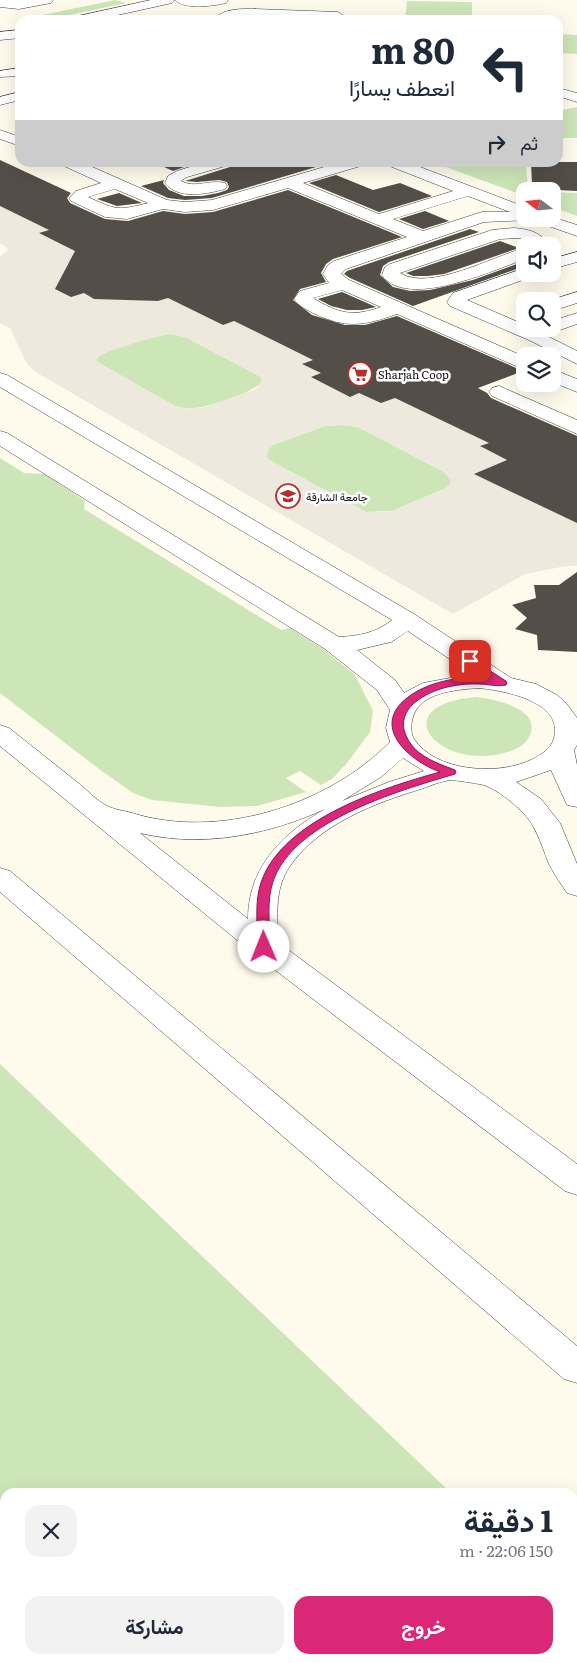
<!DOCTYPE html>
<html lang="ar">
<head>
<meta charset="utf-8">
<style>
  :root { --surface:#fff; --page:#f2f2f3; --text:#1f2937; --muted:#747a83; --accent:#db2777 }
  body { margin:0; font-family:Literata,Vazirmatn,serif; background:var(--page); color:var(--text); direction:rtl; height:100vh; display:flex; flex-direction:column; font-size:19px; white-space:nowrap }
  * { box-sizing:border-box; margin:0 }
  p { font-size:16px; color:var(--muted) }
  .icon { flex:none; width:28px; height:28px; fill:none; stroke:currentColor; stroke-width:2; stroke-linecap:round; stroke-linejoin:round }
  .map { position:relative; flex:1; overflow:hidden; direction:ltr }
  .sheet { position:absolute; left:0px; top:1488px; width:578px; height:176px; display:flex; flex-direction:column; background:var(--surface); border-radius:15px 15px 0 0; box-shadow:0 5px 20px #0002; direction:rtl }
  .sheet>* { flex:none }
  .hud { position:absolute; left:15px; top:15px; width:548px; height:152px; border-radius:15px; box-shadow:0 5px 20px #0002; direction:rtl; background:#fff; color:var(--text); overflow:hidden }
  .needle { width:32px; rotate:286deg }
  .buttons { position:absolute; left:516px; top:182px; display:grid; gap:10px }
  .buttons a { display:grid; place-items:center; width:45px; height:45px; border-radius:10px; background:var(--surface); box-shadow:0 5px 20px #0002; font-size:25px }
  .pin { position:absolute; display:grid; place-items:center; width:42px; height:42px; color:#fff; margin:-21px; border-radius:10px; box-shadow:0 2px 8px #0006 }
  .me { position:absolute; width:55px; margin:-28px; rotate:359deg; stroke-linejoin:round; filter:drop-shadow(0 0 4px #0008) }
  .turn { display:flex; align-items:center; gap:18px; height:105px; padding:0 25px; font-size:22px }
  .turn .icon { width:65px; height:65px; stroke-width:2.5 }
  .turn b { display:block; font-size:35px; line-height:42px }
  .then { display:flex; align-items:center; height:48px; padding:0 25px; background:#0003; gap:10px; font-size:19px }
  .round { display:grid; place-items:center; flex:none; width:52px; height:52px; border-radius:15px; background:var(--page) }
  .headline { display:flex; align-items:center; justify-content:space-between; height:85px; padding:0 25px }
  h1 { font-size:30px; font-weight:700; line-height:38px }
  .cta { display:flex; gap:10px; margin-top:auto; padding:10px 25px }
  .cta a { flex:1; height:58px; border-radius:15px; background:var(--accent); color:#fff; font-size:20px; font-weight:700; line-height:58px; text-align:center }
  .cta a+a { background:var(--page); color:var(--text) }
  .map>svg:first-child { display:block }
  .green { fill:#cde6b8 }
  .plaza { fill:#ede9dc; fill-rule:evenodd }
  .building { fill:#544e49 }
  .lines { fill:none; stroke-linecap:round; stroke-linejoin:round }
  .minor-casing { stroke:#3f3f3f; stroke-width:1 }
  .minor { fill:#fff; fill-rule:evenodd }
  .route { fill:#db2777; stroke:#8e194d }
  .labels { text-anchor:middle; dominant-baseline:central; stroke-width:5; stroke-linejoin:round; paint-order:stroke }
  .far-poi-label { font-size:11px; fill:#0c0c0c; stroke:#fff; text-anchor:start }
</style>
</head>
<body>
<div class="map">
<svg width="577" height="1663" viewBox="0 0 577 1663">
  <rect width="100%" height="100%" fill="#fefbec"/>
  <!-- green -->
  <g class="green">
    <polygon points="115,0 126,3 46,20 33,17"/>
    <polygon points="407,1 472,2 472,20 413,18 412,20 405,20"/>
    <polygon points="558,34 577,35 577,54 558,53"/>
    <polygon points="577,107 577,138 558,138 558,111"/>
    <polygon points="435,163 526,163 528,191 525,191 525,196"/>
    <polygon points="553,192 577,193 577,216 553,207"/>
    <path d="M 171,334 L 185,337 L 261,377 L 262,381 C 256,392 208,407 195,408 C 188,409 182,408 175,406 L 97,362 L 97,358 C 105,349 158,335 171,334 Z"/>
    <polygon points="342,425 358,427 444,472 451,480 450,485 444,489 392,511 366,512 269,460 266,457 268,449 273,445 325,426"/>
    <polygon points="0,458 24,473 45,474 85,501 84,509 281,630 290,628 323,649 355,675 373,711 370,732 347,763 332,779 321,785 300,771 286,778 306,792 257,806 220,807 152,800 133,793 99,769 0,693"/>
    <path d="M 477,697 C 494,699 544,709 529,737 C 525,745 517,749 508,752 C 439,773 381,705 477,697 Z"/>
    <polygon points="0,1064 450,1492 5,1492 5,1659 572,1659 573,1609 577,1613 577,1663 0,1663"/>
  </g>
  <!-- plaza -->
  <path class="plaza" d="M 0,206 L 49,230 L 42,232 L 82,255 L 84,293 L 95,299 L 158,301 L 168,298 L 223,325 L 234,321 L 313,360 L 303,364 L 321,373 L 312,378 L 350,396 L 359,393 L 381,403 L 395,398 L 489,443 L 481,447 L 507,460 L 475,474 L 577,523 L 577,566 L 566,566 L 525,574 L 453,614 L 34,371 L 27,364 L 10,328 L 0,323 L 0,256 L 8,250 L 6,247 L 0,243 ZM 171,334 L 185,337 L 261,377 L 262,381 L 256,389 L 205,407 L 187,409 L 175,406 L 97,362 L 97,358 L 106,352 L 158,336 ZM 342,425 L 358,427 L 444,472 L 451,480 L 450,485 L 444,489 L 392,511 L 366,512 L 269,460 L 267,457 L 268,450 L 273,445 L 325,426 Z"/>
  <!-- building -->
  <g class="building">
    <polygon points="0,160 71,193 67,198 70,203 105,219 128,221 163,211 185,214 213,212 288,190 402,237 333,259 326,264 321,273 326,282 300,289 293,300 312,315 345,325 365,325 397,316 523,371 478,388 487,393 491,398 577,436 577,523 474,474 507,460 480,446 489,443 395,398 381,403 359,393 350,397 311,377 321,373 302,364 313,360 234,321 223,325 168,298 158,301 94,299 84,293 71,297 55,289 75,251 39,233 49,230 0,206"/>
    <polygon points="153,162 198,162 173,171"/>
    <polygon points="233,162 304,162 316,167 212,198 185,200 168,198 141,186 164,180 163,183 169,190 184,196 202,196 218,193 227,190 229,187 227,182 219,180 197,182 185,181 230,167"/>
    <polygon points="531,162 577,162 577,191 537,189 537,185 532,185"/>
    <polygon points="336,175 373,190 400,183 432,196 379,212 309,183"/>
    <polygon points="119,193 142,203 117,206 97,199"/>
    <polygon points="425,211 449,221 423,229 399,219"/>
    <polygon points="470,229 479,232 389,262 383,266 380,275 393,287 410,291 430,290 473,280 525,261 525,266 413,306 350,278 344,274 347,271"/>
    <polygon points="500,241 519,248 444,274 428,276 413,276 406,273"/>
    <polygon points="342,292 376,307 362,310 347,310 331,306 318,299"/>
    <polygon points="577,572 577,652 538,650 537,635 515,629 527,618 512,605 536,598 534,585 559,585"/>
  </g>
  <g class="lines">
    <!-- minor casing -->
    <g class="minor-casing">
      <g id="minor">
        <polygon points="0,0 53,0 51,3 19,9 0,7"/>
        <polygon points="151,0 174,0 172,3 95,20 72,20 74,17"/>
        <path d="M 175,0 L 228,0 L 226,3 C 214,6 184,10 175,0 Z"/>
        <path d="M 255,9 L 338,12 L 350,20 C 323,20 296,16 269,16 C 251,16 234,20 217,20 L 216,18 C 224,8 243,9 255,9 Z"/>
        <polygon points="20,30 20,38 0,40 0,32"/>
        <polygon points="20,68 20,76 0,77 0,71"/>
        <polygon points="558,88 577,93 577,102 558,96"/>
        <polygon points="20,92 20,100 0,105 0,97"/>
        <polygon points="0,130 20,137 20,146 0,139"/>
        <path d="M 60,162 L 81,162 L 167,200 L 185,202 L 212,200 L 341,162 L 366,162 L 364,165 L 303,183 L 379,214 L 453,191 L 387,165 L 385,162 L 407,162 L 525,207 L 525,219 L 532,219 L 531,220 L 484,222 L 346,269 L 341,274 L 349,280 L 525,357 L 525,370 L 397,314 C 363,326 347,329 313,313 C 306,309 299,306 294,299 L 300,291 L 329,283 L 323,274 L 328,265 L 334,261 L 407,237 L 288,188 L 213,210 L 185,212 L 163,209 L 127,219 L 105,217 L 71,201 L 69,198 L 76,191 L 101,183 L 62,165 ZM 115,189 L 148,203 C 118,211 116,210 88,197 ZM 468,196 L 510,212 L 482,212 L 423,231 L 393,219 ZM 342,290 L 381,307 C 353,317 339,314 313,298 Z"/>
        <path d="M 206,162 L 231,162 L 229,165 L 187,177 L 181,181 C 195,189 210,179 225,183 L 227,186 L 225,189 C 207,194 178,200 165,183 L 168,176 L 177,171 Z"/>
        <polygon points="552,217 577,225 577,236 537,222 535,219 552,219"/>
        <path d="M 514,228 C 526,229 539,231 546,242 L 546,246 L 530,246 L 528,242 L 520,238 L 500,239 L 400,273 C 430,292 493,256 525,248 L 525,259 C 494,270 406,310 382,275 L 385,267 L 390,264 L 492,230 Z"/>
        <polygon points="577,252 577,262 552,269 552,259"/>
        <polygon points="525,268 525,274 533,274 531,277 467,300 525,325 525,329 552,329 552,321 577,313 577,324 554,332 549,337 577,351 577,364 531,341 450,306 447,302 453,293"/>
        <polygon points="577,292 577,303 552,311 552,301 548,301"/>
        <polygon points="552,369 577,379 577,392 552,382"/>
        <path d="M 0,373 L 7,375 L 414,614 L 511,678 L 536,684 L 557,695 L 566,703 L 577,718 L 577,745 L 574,750 L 577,765 L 577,807 L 567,805 L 551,770 L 516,782 L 541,799 L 560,823 L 577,864 L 577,896 L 567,893 C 561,884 554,874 549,864 C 544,852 540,838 533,826 C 526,812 499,790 484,785 C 481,784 454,780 451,780 C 441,781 430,786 421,789 C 375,803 319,824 290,866 C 274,889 277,917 279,943 L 577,1164 L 577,1195 L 565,1191 L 254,954 L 0,746 L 0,725 L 9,728 C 32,746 54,764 77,782 C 87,790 96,800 107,806 C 113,809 124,811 132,813 C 218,840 327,806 390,742 L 386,728 L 390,710 L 377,690 L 325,649 L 0,446 L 0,431 L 7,433 L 339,637 C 359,636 376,633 392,620 L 0,387 ZM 408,631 L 472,674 L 423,683 L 404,693 L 395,680 L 357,650 L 391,642 ZM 478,688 C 502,690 564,701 554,738 C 551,750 538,757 526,762 C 494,775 435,771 414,739 C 411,734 411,727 412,721 C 417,692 455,690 478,688 ZM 403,758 L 424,771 L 389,782 L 342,801 L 381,777 ZM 325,809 C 283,833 248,867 248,919 L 140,833 C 202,848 268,835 325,809 Z"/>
        <polygon points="499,386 577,420 577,434 492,396 489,392 492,388"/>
        <polygon points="0,868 10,871 577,1346 577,1383 564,1379 0,892"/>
      </g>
    </g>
    <!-- minor -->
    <use href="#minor" class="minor"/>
  </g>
  <!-- route -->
  <path class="route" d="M 470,658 L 506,681 L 507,683 L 506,685 C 497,687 488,684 479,684 C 456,683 429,689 412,705 C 405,712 401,723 405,733 C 413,755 434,762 455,770 L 456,772 L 455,774 C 398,791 285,823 271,889 C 267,907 270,929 270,947 L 264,951 L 259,950 L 257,947 C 258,929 255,907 259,890 C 274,822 382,788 440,772 C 407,760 368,724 411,695 C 433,680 463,676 489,678 L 467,664 L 467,659 Z"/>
  <!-- icons -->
  <defs>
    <g id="supermarket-ring" transform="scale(1.25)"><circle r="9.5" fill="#fff" stroke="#b32e2c" stroke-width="1.5"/><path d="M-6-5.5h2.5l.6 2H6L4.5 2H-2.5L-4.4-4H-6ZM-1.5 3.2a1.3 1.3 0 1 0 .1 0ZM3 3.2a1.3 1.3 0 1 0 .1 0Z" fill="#b32e2c"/></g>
    <g id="university-ring" transform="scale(1.25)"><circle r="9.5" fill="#fff" stroke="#b32e2c" stroke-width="1.5"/><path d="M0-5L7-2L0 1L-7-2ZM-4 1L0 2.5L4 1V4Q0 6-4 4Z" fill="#b32e2c"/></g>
  </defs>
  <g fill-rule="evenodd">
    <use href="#supermarket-ring" x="360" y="374"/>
    <use href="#university-ring" x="288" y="496"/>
  </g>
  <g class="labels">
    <!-- far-poi labels -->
    <g class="far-poi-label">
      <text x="378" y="374">Sharjah Coop</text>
      <text x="306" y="496">جامعة الشارقة</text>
    </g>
  </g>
</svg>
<div class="buttons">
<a><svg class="needle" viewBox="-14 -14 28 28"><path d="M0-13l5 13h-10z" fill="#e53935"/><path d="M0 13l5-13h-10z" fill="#747a83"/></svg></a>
<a><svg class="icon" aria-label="sound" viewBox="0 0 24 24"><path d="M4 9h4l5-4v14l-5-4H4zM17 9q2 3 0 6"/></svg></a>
<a><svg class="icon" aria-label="search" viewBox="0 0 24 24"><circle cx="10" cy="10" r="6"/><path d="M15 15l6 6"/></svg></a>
<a><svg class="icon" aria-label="layers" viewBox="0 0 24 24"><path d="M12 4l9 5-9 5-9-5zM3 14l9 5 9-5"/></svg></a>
</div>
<div class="pin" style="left:470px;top:661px;background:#d93025"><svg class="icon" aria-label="arrive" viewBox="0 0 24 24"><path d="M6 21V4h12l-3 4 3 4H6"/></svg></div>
<svg class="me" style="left:264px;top:947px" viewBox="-20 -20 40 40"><circle r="19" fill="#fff"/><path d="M0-13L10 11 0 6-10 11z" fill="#db2777"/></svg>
<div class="hud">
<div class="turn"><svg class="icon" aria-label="left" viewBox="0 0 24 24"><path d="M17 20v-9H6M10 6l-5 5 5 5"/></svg><div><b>80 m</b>انعطف يسارًا</div></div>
<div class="then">ثم<svg class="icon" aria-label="right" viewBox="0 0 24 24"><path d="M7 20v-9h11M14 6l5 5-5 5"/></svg></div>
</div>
<section class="sheet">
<div class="headline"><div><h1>1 دقيقة</h1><p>150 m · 22:06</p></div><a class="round"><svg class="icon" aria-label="close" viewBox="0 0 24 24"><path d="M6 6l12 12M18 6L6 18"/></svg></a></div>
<div class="cta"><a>خروج</a><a>مشاركة</a></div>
</section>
</div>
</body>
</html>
